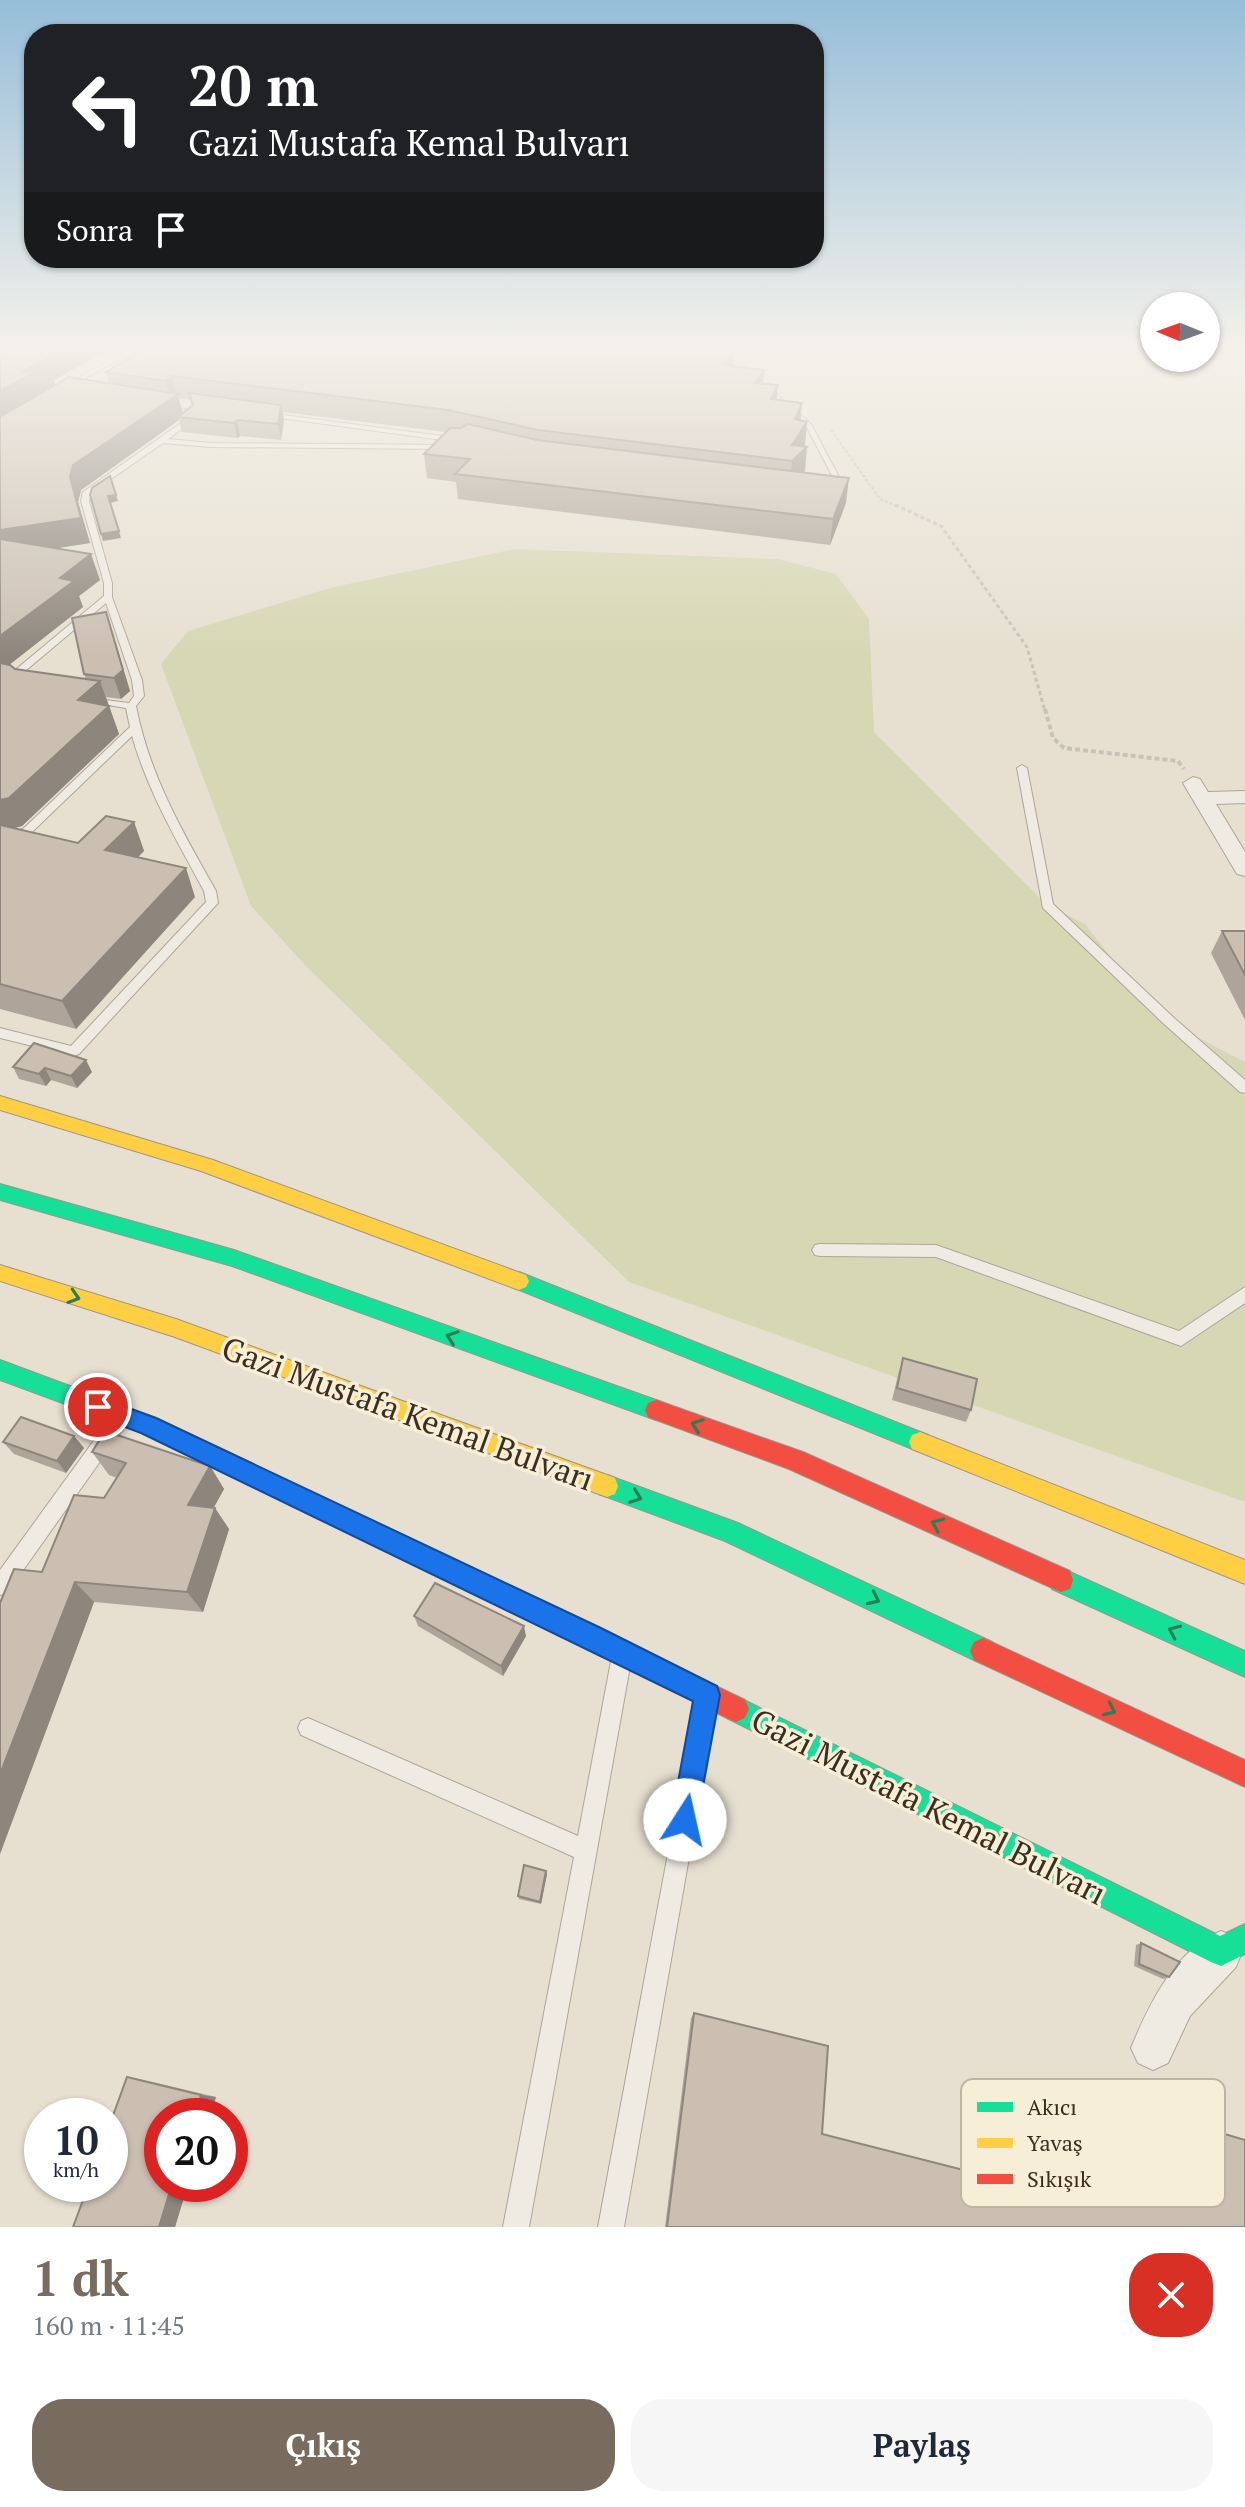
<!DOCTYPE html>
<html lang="tr">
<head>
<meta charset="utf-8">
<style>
  :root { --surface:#fff; --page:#f6f6f7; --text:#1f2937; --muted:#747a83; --accent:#786c5e }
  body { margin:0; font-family:"PT Serif",serif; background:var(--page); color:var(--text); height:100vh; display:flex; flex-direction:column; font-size:30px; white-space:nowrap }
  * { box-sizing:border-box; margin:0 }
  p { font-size:26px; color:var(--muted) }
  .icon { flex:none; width:44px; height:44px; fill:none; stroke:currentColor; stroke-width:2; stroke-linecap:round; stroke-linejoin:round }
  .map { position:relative; height:2227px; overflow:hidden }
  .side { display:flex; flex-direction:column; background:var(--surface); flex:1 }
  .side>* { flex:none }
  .banner { position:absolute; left:24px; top:24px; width:800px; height:244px; border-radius:32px; box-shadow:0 2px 6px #0004; background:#202124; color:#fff; overflow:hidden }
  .needle { width:52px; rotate:271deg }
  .fabs { position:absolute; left:1140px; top:292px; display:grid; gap:16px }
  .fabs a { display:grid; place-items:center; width:80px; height:80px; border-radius:50%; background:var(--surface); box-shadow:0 2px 6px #0004; font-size:40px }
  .speed { position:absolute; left:24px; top:2098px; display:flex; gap:16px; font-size:40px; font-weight:700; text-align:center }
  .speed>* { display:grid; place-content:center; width:104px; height:104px; border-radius:50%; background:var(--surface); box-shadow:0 2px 6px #0004; line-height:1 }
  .speed small { font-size:20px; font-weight:400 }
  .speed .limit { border:12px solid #d22; background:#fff; color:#111 }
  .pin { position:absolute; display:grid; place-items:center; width:68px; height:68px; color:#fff; margin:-34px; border:4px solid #fff; border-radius:50%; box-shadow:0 2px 8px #0007 }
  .me { position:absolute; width:88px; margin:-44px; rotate:10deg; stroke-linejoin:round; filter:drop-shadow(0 0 6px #0008) }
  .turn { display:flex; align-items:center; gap:28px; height:168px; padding:0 32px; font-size:36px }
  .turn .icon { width:104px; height:104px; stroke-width:2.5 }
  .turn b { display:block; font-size:56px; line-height:68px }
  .then { display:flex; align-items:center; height:76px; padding:0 32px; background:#0003; gap:16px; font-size:30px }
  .round { display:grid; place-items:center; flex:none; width:84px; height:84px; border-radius:32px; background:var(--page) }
  .headline { display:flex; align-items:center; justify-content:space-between; height:136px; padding:0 32px }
  h1 { font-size:48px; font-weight:800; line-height:60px; color:var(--accent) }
  .button { display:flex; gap:16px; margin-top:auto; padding:16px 32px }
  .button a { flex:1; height:92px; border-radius:32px; background:var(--accent); color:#fff; font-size:32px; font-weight:800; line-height:92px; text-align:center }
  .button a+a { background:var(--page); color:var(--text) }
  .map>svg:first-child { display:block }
  .green { fill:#d6d7b3 }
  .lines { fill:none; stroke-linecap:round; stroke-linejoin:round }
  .lane-casing { stroke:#ada599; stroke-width:2 }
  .street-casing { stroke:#ada599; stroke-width:2 }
  .fast-casing { stroke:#9c958a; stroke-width:2 }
  .slow-casing { stroke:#9c958a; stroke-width:2 }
  .jam-casing { stroke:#9c958a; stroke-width:2 }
  .path-far2 { stroke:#c8c2b9; stroke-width:2; stroke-dasharray:3 2; stroke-linecap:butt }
  .path-far1 { stroke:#c8c2b9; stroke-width:3; stroke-dasharray:4 3; stroke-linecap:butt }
  .path { stroke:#c8c2b9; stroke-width:4; stroke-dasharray:5 3; stroke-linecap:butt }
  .lane { fill:#efebe3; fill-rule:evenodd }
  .street { fill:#efebe3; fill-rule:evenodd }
  .fast { fill:#16e098; fill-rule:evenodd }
  .slow { fill:#ffcf43; fill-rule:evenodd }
  .jam { fill:#f24e42; fill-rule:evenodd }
  .wall { fill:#afa499; fill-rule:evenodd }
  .shaded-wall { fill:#8e867d }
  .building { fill:#cbbfb2; stroke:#8e867d; stroke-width:2 }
  .oneway { stroke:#2b7e56 }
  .route { fill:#1a73e8; stroke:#114b97; stroke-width:2 }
  .labels { text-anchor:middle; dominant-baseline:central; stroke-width:7; stroke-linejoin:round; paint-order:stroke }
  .near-street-label { font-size:32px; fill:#3d2e20; stroke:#f7eed8 }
  .key { fill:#f7eed8; stroke:#bfb4a1; stroke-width:2 }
  .key-label { font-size:22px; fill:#3d2e20 }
</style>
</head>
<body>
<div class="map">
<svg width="1245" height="2227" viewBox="0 0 1245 2227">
  <rect width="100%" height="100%" fill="#e7e0d1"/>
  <!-- green -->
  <polygon class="green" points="515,549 778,559 836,574 869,619 874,732 1047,905 1085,924 1158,1017 1245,1062 1245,1502 629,1282 307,967 251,906 161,664 188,631 334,587"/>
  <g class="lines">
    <!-- lane casing -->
    <g class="lane-casing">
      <g id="lane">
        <polygon points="137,345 145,345 67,388 62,387"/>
        <polygon points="712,345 719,345 811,424 841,481 830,490 824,490 824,486 834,479 806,426"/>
        <path d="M 163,405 L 190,410 L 195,419 L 168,439 L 210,443 L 447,445 L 451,447 L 447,449 L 210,447 L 163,443 L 91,493 L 89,501 L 112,583 L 112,597 L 142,680 L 144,696 L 136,706 C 149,774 182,831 216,891 L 218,903 L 79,1054 L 74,1056 L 0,1038 L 0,1028 L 71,1046 L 206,902 L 204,891 C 177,841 148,792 132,736 L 31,833 L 0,841 L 0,835 L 23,829 L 130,727 L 126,708 L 89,702 L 89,698 L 129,703 L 134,696 L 132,680 L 106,603 L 24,672 L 25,686 L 19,686 L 14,671 L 104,596 L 104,583 L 81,501 L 83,492 L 188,418 L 185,413 L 161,408 Z"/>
        <polygon points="268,413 457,438 461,440 457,442 266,416"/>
        <polygon points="1022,765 1027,768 1053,904 1173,1017 1245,1080 1245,1093 1240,1092 1163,1023 1043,908 1017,768"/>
        <polygon points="820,1244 936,1245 1179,1331 1245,1287 1245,1303 1181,1346 936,1257 820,1256 815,1255 812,1250 815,1245"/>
        <polygon points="122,1408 128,1410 131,1416 128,1422 7,1593 0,1595 0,1570 116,1410"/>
        <polygon points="621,1651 628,1654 631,1661 529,2227 503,2227 574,1857 301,1735 298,1728 301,1721 308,1718 578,1836 611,1661 614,1654"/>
        <polygon points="706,1694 713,1697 716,1704 624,2227 598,2227 696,1704 699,1697"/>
      </g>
    </g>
    <!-- street casing -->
    <g class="street-casing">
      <g id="street">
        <polygon points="1193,777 1200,779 1208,792 1245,791 1245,803 1216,804 1245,852 1245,876 1237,874 1183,783"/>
        <path d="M 1221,1931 L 1236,1937 L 1242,1952 L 1236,1967 L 1190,2016 L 1168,2063 L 1153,2070 L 1138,2063 L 1131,2048 C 1149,2004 1175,1950 1221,1931 Z"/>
      </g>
    </g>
    <!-- fast casing -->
    <g class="fast-casing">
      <g id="fast">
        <polygon points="0,1184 234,1250 656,1400 664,1403 667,1410 664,1417 656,1420 232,1266 0,1200"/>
        <polygon points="519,1272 928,1435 931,1442 928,1449 920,1452 512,1287 509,1281 512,1275"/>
        <polygon points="0,1360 156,1418 409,1538 413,1546 409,1554 401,1558 393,1554 141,1432 0,1380"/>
        <polygon points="607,1475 738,1523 992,1642 996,1651 992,1660 983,1664 974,1660 725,1541 599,1494 596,1486 599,1478"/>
        <polygon points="1061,1568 1245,1651 1245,1677 1052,1589 1049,1580 1052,1571"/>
        <polygon points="736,1696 1220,1936 1245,1924 1245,1954 1221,1966 1211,1962 727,1718 723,1709 727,1700"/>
      </g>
    </g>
    <!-- slow casing -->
    <g class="slow-casing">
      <g id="slow">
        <polygon points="0,1096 213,1160 526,1275 529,1281 526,1287 519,1290 201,1171 0,1110"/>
        <polygon points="0,1265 176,1319 607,1475 615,1478 618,1486 615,1494 607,1497 175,1337 0,1281"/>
        <polygon points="920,1432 1245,1560 1245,1584 912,1449 909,1442 912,1435"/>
      </g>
    </g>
    <!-- jam casing -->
    <g class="jam-casing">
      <g id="jam">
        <polygon points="656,1400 803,1452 1070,1571 1073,1580 1070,1589 1061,1592 789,1469 648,1417 645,1410 648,1403"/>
        <polygon points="401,1534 745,1700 749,1709 745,1718 736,1722 727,1718 393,1554 389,1546 393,1538"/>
        <polygon points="983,1638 1245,1760 1245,1787 974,1660 970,1651 974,1642"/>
      </g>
    </g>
    <!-- path-far2 -->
    <polyline class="path-far2" points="831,430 880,499 899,507"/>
    <!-- path-far1 -->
    <polyline class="path-far1" points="895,505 941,526 1027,647 1045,711"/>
    <!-- path -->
    <polyline class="path" points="1045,709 1053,738 1064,748 1178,761 1184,769"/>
    <!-- lane -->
    <use href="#lane" class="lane"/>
    <!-- street -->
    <use href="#street" class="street"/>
    <!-- fast -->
    <use href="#fast" class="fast"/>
    <!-- slow -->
    <use href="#slow" class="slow"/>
    <!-- jam -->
    <use href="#jam" class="jam"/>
  </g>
  <!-- wall -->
  <g class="wall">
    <path d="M 0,345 L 214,345 L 734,366 L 764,370 L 763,383 L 777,399 L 800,421 L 804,447 L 807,447 L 803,472 L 846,503 L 830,545 L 458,499 L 456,482 L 427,478 L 424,454 L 446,432 L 283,412 L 284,421 L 281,440 L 240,436 L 237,438 L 182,432 L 179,420 L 81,490 L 78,502 L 90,543 L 57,548 L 100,580 L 79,596 L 83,607 L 9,665 L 15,669 L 86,679 L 84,674 L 106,612 L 130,691 L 121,699 L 106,697 L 119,734 L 22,826 L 14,828 L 78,843 L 134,822 L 144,851 L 138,857 L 195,897 L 76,1029 L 0,1009 ZM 128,347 L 132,357 L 106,372 L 109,383 L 55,385 L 54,380 L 102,353 L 114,354 ZM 179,398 L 190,400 L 192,406 L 183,413 Z"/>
    <polygon points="1222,931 1245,931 1245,1020 1211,953"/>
    <polygon points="13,1067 92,1072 77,1088 51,1080 46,1086 19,1079"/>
    <polygon points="903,1358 971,1410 966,1422 892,1400 899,1371"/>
    <polygon points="74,1436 84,1448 66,1473 14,1454 3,1442"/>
    <polygon points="92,1452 210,1466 224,1489 214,1507 229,1529 203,1612 94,1602 0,1854 0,1603 42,1572 104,1498 117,1478 109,1475"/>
    <polygon points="414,1616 526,1636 503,1676 418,1626"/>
    <polygon points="547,1874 541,1904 519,1899 518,1896"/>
    <polygon points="1141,1943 1169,1977 1163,1979 1134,1966 1136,1945"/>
    <polygon points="694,2013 822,2134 972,2172 972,2151 987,2151 1109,2181 1106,2143 1126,2143 1176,2154 1175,2127 1198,2126 1245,2227 665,2227 691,2018"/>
    <polygon points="127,2077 144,2080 216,2097 210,2116 162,2116 188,2184 175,2227 73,2227"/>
  </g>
  <!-- shaded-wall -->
  <g class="shaded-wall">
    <polygon points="71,345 100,345 102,353 54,380 59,398 0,433 0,391 23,371"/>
    <polygon points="112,345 128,345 128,347 114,354"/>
    <polygon points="138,345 166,345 142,358"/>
    <polygon points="735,348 733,369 724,365"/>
    <polygon points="764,370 762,392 755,383"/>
    <polygon points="172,376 184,417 178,417 179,420 81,490 78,502 90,543 0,557 0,530 70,477 73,465 170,400 166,381"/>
    <polygon points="778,385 776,408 771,399"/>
    <polygon points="802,403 800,426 795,419"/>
    <polygon points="281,405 284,421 281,440 278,424"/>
    <polygon points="237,420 240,436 237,438 234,423"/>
    <polygon points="807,422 805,446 798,456 807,447 805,471 790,485 792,461 792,445"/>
    <polygon points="849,478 846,503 830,545 833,519"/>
    <polygon points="116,495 118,501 110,503 108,496"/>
    <polygon points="119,531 121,538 103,541 101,534"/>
    <polygon points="91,554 100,580 79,596 83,607 0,672 0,636 60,578"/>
    <polygon points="106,612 130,691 121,699 114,678"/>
    <polygon points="100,681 119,734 22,826 0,832 0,848 0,800 78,700"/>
    <polygon points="134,822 144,851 117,878 105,850"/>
    <polygon points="186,868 195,897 76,1029 62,1001"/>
    <polygon points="86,1060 92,1072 77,1088 71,1076"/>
    <polygon points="45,1068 51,1080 46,1086 39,1074"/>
    <polygon points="74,1436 84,1448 66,1473 57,1461"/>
    <polygon points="210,1466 224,1489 203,1527 188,1505"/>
    <polygon points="215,1508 229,1529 203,1612 187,1592"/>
    <polygon points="75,1582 94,1602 0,1854 0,1774"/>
    <polygon points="524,1626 526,1636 503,1676 501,1666"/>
    <polygon points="546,1871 547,1874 541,1904 540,1902"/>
    <polygon points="201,2095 216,2097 210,2116 194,2116"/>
    <polygon points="172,2184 188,2184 175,2227 159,2227"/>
  </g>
  <!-- building -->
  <g class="building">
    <polygon points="0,345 71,345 23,371 34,373 0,391"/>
    <polygon points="151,345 225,346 227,345 711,345 735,348 724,365 764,370 755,383 778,385 771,399 802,403 795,419 807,422 792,445 807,447 792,461 538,430 448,410 172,376 166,381 106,372"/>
    <polygon points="52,375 0,405 0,403"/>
    <polygon points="69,377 178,394 73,465 70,477 81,518 0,530 0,417"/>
    <polygon points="189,393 281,405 278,424 237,420 234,423 178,417 193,405"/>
    <polygon points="468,424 537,440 849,478 833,519 455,474 470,459 424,454 450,428 461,428"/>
    <polygon points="110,476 116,495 108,496 119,531 101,534 90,495 92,488"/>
    <polygon points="0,539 91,554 60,578 74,581 0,636"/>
    <polygon points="106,612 123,670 114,678 84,674 72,618"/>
    <polygon points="0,663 10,665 15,669 100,681 78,700 109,706 9,798 0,800"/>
    <polygon points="106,816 134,822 105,850 186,868 62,1001 0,984 0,825 78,843"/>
    <polygon points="1222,931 1245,931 1245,975"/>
    <polygon points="34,1043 86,1060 71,1076 45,1068 39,1074 13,1067"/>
    <polygon points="903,1358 977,1379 971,1410 897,1388"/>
    <polygon points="21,1417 74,1436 57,1461 3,1442"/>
    <polygon points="105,1431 210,1466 188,1505 215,1508 187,1592 75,1582 0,1774 0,1603 14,1569 42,1572 74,1495 104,1498 126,1463 92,1452"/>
    <polygon points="435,1583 524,1626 501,1666 414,1616"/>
    <polygon points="524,1865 546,1871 540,1902 518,1896"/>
    <polygon points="1141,1943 1180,1962 1169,1977 1139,1964"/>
    <polygon points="694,2013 828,2046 822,2134 987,2176 987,2151 1130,2186 1126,2143 1199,2159 1198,2126 1245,2140 1245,2227 667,2227"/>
    <polygon points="127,2077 201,2095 194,2116 162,2116 162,2184 172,2184 159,2227 73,2227 89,2184 110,2184 110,2124"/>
  </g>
  <!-- one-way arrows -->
  <defs><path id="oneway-chevron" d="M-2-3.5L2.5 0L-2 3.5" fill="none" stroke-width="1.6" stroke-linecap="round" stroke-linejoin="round" transform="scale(2)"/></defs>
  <g class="oneway">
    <use href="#oneway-chevron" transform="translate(74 1297) rotate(17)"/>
    <use href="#oneway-chevron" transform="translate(452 1337) rotate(-160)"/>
    <use href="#oneway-chevron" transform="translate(697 1425) rotate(-160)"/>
    <use href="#oneway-chevron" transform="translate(636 1497) rotate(20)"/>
    <use href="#oneway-chevron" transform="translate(937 1524) rotate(-156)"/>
    <use href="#oneway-chevron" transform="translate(874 1599) rotate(25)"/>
    <use href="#oneway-chevron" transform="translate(1174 1631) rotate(-156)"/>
    <use href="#oneway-chevron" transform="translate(1110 1710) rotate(25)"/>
  </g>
  <!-- sky -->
  <linearGradient id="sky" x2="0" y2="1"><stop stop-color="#96bed9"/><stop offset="0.53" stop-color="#f4f1ea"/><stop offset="1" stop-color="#f4f1ea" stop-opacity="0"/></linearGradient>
  <rect width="1245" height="657" fill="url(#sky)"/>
  <!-- route -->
  <polygon class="route" points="98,1397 156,1418 601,1628 717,1686 720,1695 695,1830 685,1834 675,1830 671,1820 693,1701 141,1433 90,1414 87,1407 90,1400"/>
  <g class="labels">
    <!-- near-street labels -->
    <g class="near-street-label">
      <text transform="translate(408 1413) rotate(20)">Gazi Mustafa Kemal Bulvarı</text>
      <text transform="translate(929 1806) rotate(27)">Gazi Mustafa Kemal Bulvarı</text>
    </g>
  </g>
  <!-- legend -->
  <rect x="961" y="2079" width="264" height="128" rx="12" class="key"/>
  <rect x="977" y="2102" width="36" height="10" fill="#16e098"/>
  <rect x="977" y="2138" width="36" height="10" fill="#ffcf43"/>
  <rect x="977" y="2174" width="36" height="10" fill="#f24e42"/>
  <g class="key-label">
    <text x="1027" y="2115">Akıcı</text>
    <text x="1027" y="2151">Yavaş</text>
    <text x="1027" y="2187">Sıkışık</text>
  </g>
</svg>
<div class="fabs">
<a><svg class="needle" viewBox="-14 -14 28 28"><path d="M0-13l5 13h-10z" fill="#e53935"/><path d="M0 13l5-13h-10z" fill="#747a83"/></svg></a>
</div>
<div class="speed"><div>10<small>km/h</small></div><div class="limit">20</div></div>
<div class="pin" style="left:98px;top:1407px;background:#d93025"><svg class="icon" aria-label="arrive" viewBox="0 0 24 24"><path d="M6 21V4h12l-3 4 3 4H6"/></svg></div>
<svg class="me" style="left:685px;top:1820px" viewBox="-20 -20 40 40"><circle r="19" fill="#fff"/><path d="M0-13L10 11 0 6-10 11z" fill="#1a73e8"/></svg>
<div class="banner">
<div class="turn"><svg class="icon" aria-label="left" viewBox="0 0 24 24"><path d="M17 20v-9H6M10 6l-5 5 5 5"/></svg><div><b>20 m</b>Gazi Mustafa Kemal Bulvarı</div></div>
<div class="then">Sonra<svg class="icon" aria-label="arrive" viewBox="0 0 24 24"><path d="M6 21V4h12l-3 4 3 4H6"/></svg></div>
</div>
</div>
<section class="side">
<div class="headline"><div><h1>1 dk</h1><p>160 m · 11:45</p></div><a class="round" style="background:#d93025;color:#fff"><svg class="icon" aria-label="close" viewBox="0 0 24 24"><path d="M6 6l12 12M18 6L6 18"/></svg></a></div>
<div class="button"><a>Çıkış</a><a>Paylaş</a></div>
</section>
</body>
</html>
